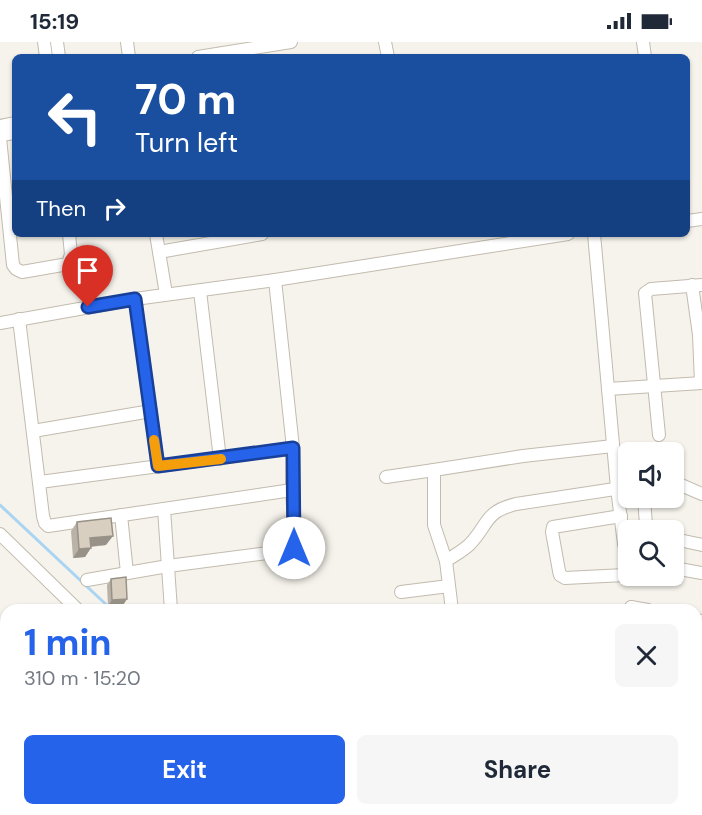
<!DOCTYPE html>
<html lang="en">
<head>
<meta charset="utf-8">
<style>
  :root { --surface:#fff; --page:#f6f6f7; --text:#1f2937; --muted:#747a83; --accent:#2563eb }
  body { margin:0; font-family:"DM Sans",sans-serif; background:var(--page); color:var(--text); height:100vh; display:flex; flex-direction:column; font-size:22px; white-space:nowrap }
  * { box-sizing:border-box; margin:0 }
  p { font-size:20px; color:var(--muted) }
  .icon { flex:none; width:33px; height:33px; fill:none; stroke:currentColor; stroke-width:2; stroke-linecap:round; stroke-linejoin:round }
  .map { position:relative; flex:1; overflow:hidden }
  .panel { position:absolute; left:0px; top:562px; width:702px; height:212px; display:flex; flex-direction:column; background:var(--surface); border-radius:18px 18px 0 0; box-shadow:0 2px 4px #0004 }
  .panel>* { flex:none }
  .guide { position:absolute; left:12px; top:12px; width:678px; height:183px; border-radius:9px; box-shadow:0 2px 4px #0004; background:#1a4fa0; color:#fff; overflow:hidden }
  .controls { position:absolute; left:618px; top:400px; display:grid; gap:12px }
  .controls a { display:grid; place-items:center; width:66px; height:66px; border-radius:9px; background:var(--surface); box-shadow:0 2px 4px #0004; font-size:30px }
  .pin { position:absolute; display:grid; place-items:center; width:51px; height:51px; color:#fff; margin:-62px -26px; border-radius:50% 50% 50% 0; rotate:-45deg; box-shadow:0 0 6px #0007 }
  .pin .icon { rotate:45deg }
  .me { position:absolute; width:66px; margin:-33px; rotate:0deg; stroke-linejoin:round; filter:drop-shadow(0 0 4px #0008) }
  .turn { display:flex; align-items:center; gap:21px; height:126px; padding:0 24px; font-size:27px }
  .turn .icon { width:78px; height:78px; stroke-width:2.5 }
  .turn b { display:block; font-size:42px; line-height:51px }
  .then { display:flex; align-items:center; height:57px; padding:0 24px; background:#0003; gap:12px; font-size:22px }
  .round { display:grid; place-items:center; flex:none; width:63px; height:63px; border-radius:9px; background:var(--page) }
  .head { display:flex; align-items:center; justify-content:space-between; height:102px; padding:0 24px }
  h1 { font-size:36px; font-weight:700; line-height:45px; color:var(--accent) }
  .cta { display:flex; gap:12px; margin-top:auto; padding:12px 24px }
  .cta a { flex:1; height:69px; border-radius:9px; background:var(--accent); color:#fff; font-size:24px; font-weight:700; line-height:69px; text-align:center }
  .cta a+a { background:var(--page); color:var(--text) }
  .status { display:flex; justify-content:space-between; align-items:center; height:42px; padding:0 30px; background:var(--surface); direction:ltr }
  .status svg { height:16px; fill:currentColor }
  .map>svg:first-child { display:block }
  .lines { fill:none; stroke-linecap:round; stroke-linejoin:round }
  .stream { stroke:#a9d4f2; stroke-width:3 }
  .canal { stroke:#a9d4f2; stroke-width:10 }
  .minor-casing { stroke:#c2bbae; stroke-width:14 }
  .path { stroke:#c4b79f; stroke-width:1.5; stroke-dasharray:3 3; stroke-linecap:butt }
  .minor { stroke:#fff; stroke-width:12 }
  .wall { fill:#bab2a6 }
  .shaded-wall { fill:#979187 }
  .building { fill:#d8cfc1; stroke:#979187; stroke-width:1.5 }
  .route-casing { stroke:#184099; stroke-width:15 }
  .route { stroke:#2563eb; stroke-width:10 }
  .slow { stroke:#f59e0b; stroke-width:10 }
</style>
</head>
<body>
<div class="status"><b>15:19</b><svg viewBox="0 0 49 12"><path d="M0 12V9h3v3zM5 12V6h3v6zM10 12V3h3v9zM15 12V0h3v12zM26 1h20v11H26zM47 4h2v5h-2z"/></svg></div>
<div class="map">
<svg width="702" height="773" viewBox="0 0 702 773">
  <rect width="100%" height="100%" fill="#f6f3ec"/>
  <g class="lines">
    <!-- stream -->
    <g class="stream">
      <polyline points="0,463 112,568"/>
      <polyline points="324,768 330,773"/>
    </g>
    <!-- canal -->
    <polyline class="canal" points="694,773 702,757"/>
    <!-- minor casing -->
    <g class="minor-casing">
      <g id="minor">
        <polyline points="44,0 46,15"/>
        <polyline points="57,0 59,15"/>
        <polyline points="127,0 129,15"/>
        <polyline points="385,0 388,15"/>
        <polyline points="643,0 645,15"/>
        <polyline points="198,15 291,0"/>
        <polyline points="0,84 15,81"/>
        <polyline points="0,93 15,91"/>
        <polyline points="0,96 13,223 16,227 22,230 68,222 71,212 69,192"/>
        <polyline points="687,179 702,177"/>
        <polyline points="156,192 166,252"/>
        <polyline points="594,192 617,446 624,502 628,514"/>
        <polyline points="159,210 262,192"/>
        <polyline points="692,243 699,293 701,341"/>
        <polyline points="200,249 220,417"/>
        <polyline points="135,257 158,424"/>
        <polyline points="19,277 43,474 45,481 48,484 292,448"/>
        <polyline points="0,281 135,257 275,238 568,192"/>
        <polyline points="608,347 702,341"/>
        <polyline points="33,389 151,369"/>
        <polyline points="659,393 645,251 651,247 702,243"/>
        <polyline points="386,435 434,428"/>
        <polyline points="40,440 293,406 275,238"/>
        <polyline points="674,442 681,443 702,452"/>
        <polyline points="644,456 646,483 649,489"/>
        <polyline points="164,467 171,568"/>
        <polyline points="121,473 127,531"/>
        <polyline points="621,474 553,485 552,490 559,529 560,533 565,536 625,533 628,527 628,514"/>
        <polyline points="0,492 78,568"/>
        <polyline points="674,497 702,503"/>
        <polyline points="446,519 434,483 434,428 523,414 613,404"/>
        <polyline points="674,526 702,531"/>
        <polyline points="87,538 168,524 291,508 294,505 295,497 292,448 293,406"/>
        <polyline points="401,550 449,544"/>
        <polyline points="631,565 648,568"/>
        <path d="M 452,568 L 446,519 C 453,514 463,509 470,502 C 489,482 484,470 516,462 L 628,445"/>
        <polyline points="696,578 702,579"/>
        <polyline points="696,627 702,628"/>
        <polyline points="696,668 702,669"/>
        <polyline points="0,669 6,668"/>
        <polyline points="0,726 6,773"/>
        <polyline points="696,747 702,736"/>
        <polyline points="88,768 89,773"/>
        <polyline points="201,768 202,773"/>
        <polyline points="246,768 246,773"/>
        <polyline points="300,768 305,773"/>
        <polyline points="682,773 685,768"/>
      </g>
    </g>
    <!-- path -->
    <polyline class="path" points="481,768 482,773"/>
    <!-- minor -->
    <use href="#minor" class="minor"/>
  </g>
  <!-- wall -->
  <g class="wall">
    <polygon points="77,480 106,503 91,505 85,515 73,516 71,489"/>
    <polygon points="111,537 127,557 123,563 108,564 107,543"/>
    <polygon points="175,768 199,768 200,773 176,773"/>
  </g>
  <!-- shaded-wall -->
  <g class="shaded-wall">
    <polygon points="113,494 106,503 84,505 90,496"/>
    <polygon points="91,506 85,515 73,516 79,507"/>
    <polygon points="127,557 123,563 108,564 112,558"/>
  </g>
  <!-- building -->
  <g class="building">
    <polygon points="111,476 113,494 90,496 91,506 79,507 77,480"/>
    <polygon points="126,535 127,557 112,558 111,537"/>
    <polygon points="181,768 199,768 200,773 182,773"/>
  </g>
  <g class="lines">
    <!-- route casing -->
    <g class="route-casing">
      <polyline id="route" points="88,265 135,257 158,424 293,406 294,506"/>
    </g>
    <!-- route -->
    <use href="#route" class="route"/>
    <!-- slow -->
    <polyline class="slow" points="154,398 158,424 221,417"/>
  </g>
</svg>
<div class="controls">
<a><svg class="icon" aria-label="sound" viewBox="0 0 24 24"><path d="M4 9h4l5-4v14l-5-4H4zM17 9q2 3 0 6"/></svg></a>
<a><svg class="icon" aria-label="search" viewBox="0 0 24 24"><circle cx="10" cy="10" r="6"/><path d="M15 15l6 6"/></svg></a>
</div>
<div class="pin" style="left:88px;top:265px;background:#d93025"><svg class="icon" aria-label="arrive" viewBox="0 0 24 24"><path d="M6 21V4h12l-3 4 3 4H6"/></svg></div>
<svg class="me" style="left:294px;top:506px" viewBox="-20 -20 40 40"><circle r="19" fill="#fff"/><path d="M0-13L10 11 0 6-10 11z" fill="#2563eb"/></svg>
<div class="guide">
<div class="turn"><svg class="icon" aria-label="left" viewBox="0 0 24 24"><path d="M17 20v-9H6M10 6l-5 5 5 5"/></svg><div><b>70 m</b>Turn left</div></div>
<div class="then">Then<svg class="icon" aria-label="right" viewBox="0 0 24 24"><path d="M7 20v-9h11M14 6l5 5-5 5"/></svg></div>
</div>
<section class="panel">
<div class="head"><div><h1>1 min</h1><p>310 m · 15:20</p></div><a class="round"><svg class="icon" aria-label="close" viewBox="0 0 24 24"><path d="M6 6l12 12M18 6L6 18"/></svg></a></div>
<div class="cta"><a>Exit</a><a>Share</a></div>
</section>
</div>
</body>
</html>
